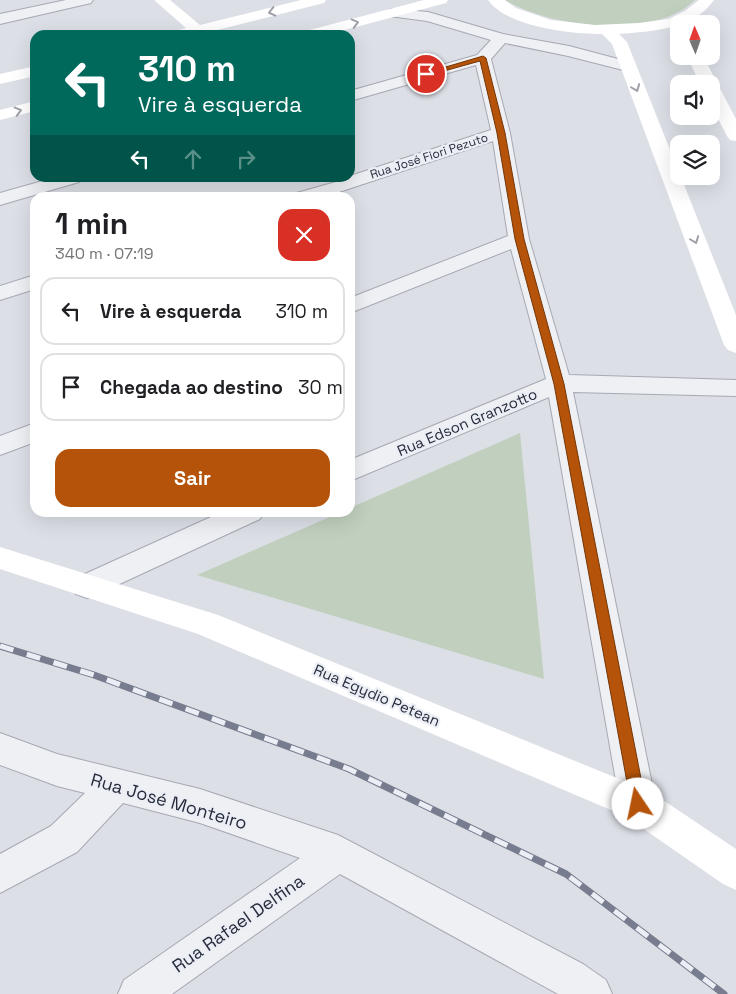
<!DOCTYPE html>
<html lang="pt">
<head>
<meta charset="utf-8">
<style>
  :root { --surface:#fff; --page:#f6f6f6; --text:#202124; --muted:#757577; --line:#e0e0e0; --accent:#b45309 }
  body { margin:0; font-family:"Space Grotesk",sans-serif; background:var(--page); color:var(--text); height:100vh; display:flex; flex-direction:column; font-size:19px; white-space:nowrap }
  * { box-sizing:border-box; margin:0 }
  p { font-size:16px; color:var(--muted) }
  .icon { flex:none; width:28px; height:28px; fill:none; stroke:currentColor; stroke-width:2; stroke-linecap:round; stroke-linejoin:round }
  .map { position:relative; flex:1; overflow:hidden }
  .side { position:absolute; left:30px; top:192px; width:325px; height:325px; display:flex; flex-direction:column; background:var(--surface); border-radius:15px; box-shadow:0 5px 20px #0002 }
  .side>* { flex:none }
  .hud { position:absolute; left:30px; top:30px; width:325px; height:152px; border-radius:15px; box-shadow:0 5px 20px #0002; background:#00695c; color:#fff; overflow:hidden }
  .needle { width:32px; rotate:358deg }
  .fabs { position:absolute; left:670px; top:15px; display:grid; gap:10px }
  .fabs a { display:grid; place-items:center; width:50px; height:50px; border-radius:10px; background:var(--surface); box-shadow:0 5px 20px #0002; font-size:25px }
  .pin { position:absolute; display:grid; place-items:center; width:42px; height:42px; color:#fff; margin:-21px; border:2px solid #fff; border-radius:50%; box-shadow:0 1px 5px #0007 }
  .me { position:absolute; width:55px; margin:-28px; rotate:349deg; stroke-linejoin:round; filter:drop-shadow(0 0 4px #0008) }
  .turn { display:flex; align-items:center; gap:18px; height:105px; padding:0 25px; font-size:22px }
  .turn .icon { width:65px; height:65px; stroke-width:2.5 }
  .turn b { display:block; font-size:35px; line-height:42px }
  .lanes { display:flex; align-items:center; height:48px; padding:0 25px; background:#0003; justify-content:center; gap:25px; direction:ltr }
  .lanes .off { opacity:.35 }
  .round { display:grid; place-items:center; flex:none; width:52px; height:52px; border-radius:15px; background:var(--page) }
  .headline { display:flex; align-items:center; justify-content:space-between; height:85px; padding:0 25px }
  h1 { font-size:30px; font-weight:800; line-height:38px }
  .cta { display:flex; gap:10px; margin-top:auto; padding:10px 25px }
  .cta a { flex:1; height:58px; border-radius:15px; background:var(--accent); color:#fff; font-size:20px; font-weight:800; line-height:58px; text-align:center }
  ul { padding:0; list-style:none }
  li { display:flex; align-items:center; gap:15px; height:68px; margin:0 10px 8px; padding:0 15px; border:2px solid var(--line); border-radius:15px }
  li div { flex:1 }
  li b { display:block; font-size:19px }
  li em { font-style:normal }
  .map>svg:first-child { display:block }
  .green { fill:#c0cfbe }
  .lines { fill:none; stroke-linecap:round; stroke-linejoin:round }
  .street-casing { stroke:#a6a9b3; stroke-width:2 }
  .street { fill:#eff0f4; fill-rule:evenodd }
  .secondary { fill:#fff; fill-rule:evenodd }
  .rail-casing { stroke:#777c8e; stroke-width:7 }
  .rail { stroke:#ebeef4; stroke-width:5; stroke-dasharray:14; stroke-linecap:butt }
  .oneway { stroke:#9ea0a7 }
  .route { fill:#b45309; stroke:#753606 }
  .labels { text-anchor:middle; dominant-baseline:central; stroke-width:4.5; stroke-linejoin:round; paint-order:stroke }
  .far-street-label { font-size:12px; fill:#272b3b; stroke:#ebeef4 }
  .street-label { font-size:15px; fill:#272b3b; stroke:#ebeef4 }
  .near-street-label { font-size:18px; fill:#272b3b; stroke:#ebeef4 }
</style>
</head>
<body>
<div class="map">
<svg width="736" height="994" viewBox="0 0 736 994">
  <rect width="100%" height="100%" fill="#dcdfe6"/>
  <!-- green -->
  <g class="green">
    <path d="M 505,0 L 695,0 C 654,40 551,28 505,0 Z"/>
    <polygon points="520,433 544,679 197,575 339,513 350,512 350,508"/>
  </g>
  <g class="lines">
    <!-- street casing -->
    <g class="street-casing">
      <g id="street">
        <polygon points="66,0 93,0 91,3 0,24 0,14"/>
        <polygon points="394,9 428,12 503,34 569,46 633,63 635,66 633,69 627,71 568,56 505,43 491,59 510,133 529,239 569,375 736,380 736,396 573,392 656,804 651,816 638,821 625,816 620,804 549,397 350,481 350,460 546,379 511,249 350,313 350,298 508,236 493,141 321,198 290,198 293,194 350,178 350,176 491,130 476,65 350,101 350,91 477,55 491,40 427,21 389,16 387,13 389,10"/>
        <polygon points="53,178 82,178 79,182 0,205 0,193"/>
        <polygon points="35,275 35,289 0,300 0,286"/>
        <polygon points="35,423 35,442 0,455 0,436"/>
        <polygon points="222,512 264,512 260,519 98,594 87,598 76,594 72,586 76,578"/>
        <polygon points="0,733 57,754 200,789 338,835 583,964 606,980 612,994 558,994 340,874 172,994 118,994 124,980 300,858 200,823 123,803 77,852 0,893 0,854 51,826 85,793 57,786 0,765"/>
      </g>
    </g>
    <!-- street -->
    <use href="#street" class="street"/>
    <!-- secondary -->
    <g class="secondary">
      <polygon points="154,0 170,0 200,25 301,0 326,0 324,3 209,32 211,35 170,35 172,32 186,28"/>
      <polygon points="424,0 448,0 446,3 326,35 300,35 302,32"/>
      <path d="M 488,0 L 505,0 L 516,8 L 551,20 L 595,25 L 639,23 L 668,19 L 685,11 L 699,0 L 714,0 C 693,30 653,31 619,34 L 627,42 L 736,315 L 736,353 L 728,350 L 724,345 L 612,44 L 602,34 C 571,34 507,27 488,0 Z"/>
      <polygon points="687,56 703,56 736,119 736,141 730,140 727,136 711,105 711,84 700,84"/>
      <polygon points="35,66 35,76 0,84 0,74"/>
      <polygon points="35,101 35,111 0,120 0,110"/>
      <polygon points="0,547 218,615 651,792 736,849 736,890 723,884 625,816 198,634 0,569"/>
    </g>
    <!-- rail casing -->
    <g class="rail-casing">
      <polyline id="rail" points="0,646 94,675 349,769 566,874 724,994"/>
    </g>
    <!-- rail -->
    <use href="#rail" class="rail"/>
  </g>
  <!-- one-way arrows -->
  <defs><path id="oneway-chevron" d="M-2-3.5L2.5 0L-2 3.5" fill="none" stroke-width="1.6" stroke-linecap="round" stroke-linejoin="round" transform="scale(1.25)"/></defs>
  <g class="oneway">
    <use href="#oneway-chevron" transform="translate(272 12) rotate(166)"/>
    <use href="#oneway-chevron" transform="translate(355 23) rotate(-15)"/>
    <use href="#oneway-chevron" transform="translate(636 88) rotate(69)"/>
    <use href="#oneway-chevron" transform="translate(18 111) rotate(-15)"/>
    <use href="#oneway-chevron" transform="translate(695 240) rotate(69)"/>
  </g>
  <!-- route -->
  <polygon class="route" points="483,56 486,58 505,133 524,239 564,384 646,804 644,809 638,811 633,809 631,804 554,384 515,239 497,133 480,61 426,76 422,74"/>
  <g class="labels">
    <!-- far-street labels -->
    <g class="far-street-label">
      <text transform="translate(429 156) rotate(-18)">Rua José Fiori Pezuto</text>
    </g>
    <!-- street labels -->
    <g class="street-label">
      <text transform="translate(467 422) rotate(-23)">Rua Edson Granzotto</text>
      <text transform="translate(377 695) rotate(23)">Rua Egydio Petean</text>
    </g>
    <!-- near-street labels -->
    <g class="near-street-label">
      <text transform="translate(169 801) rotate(16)">Rua José Monteiro</text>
      <text transform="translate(238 923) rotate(-35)">Rua Rafael Delfina</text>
    </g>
  </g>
</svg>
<div class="fabs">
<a><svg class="needle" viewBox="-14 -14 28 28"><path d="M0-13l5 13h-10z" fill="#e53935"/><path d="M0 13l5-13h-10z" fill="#757577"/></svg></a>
<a><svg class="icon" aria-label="sound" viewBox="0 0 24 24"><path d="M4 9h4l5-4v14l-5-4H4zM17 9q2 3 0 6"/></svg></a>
<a><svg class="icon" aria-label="layers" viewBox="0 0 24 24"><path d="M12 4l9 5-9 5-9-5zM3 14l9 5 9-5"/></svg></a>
</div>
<div class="pin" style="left:426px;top:74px;background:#d93025"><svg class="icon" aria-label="arrive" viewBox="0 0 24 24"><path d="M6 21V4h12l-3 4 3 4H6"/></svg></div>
<svg class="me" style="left:638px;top:804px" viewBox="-20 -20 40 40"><circle r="19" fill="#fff"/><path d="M0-13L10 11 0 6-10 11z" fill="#b45309"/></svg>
<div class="hud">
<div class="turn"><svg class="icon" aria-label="left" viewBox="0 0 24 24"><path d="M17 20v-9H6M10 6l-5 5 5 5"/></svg><div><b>310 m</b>Vire à esquerda</div></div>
<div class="lanes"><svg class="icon" aria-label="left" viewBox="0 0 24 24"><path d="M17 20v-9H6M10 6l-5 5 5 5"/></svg><svg class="icon off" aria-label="ahead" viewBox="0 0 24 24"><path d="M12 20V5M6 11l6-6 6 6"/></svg><svg class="icon off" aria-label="right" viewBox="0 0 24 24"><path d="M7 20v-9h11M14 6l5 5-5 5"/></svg></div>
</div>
<section class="side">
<div class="headline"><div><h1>1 min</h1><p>340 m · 07:19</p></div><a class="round" style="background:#d93025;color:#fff"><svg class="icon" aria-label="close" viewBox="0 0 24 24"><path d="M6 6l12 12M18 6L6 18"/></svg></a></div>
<ul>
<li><svg class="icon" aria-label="left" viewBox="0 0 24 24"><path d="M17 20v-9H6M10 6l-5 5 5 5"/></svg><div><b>Vire à esquerda</b></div><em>310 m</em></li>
<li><svg class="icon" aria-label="arrive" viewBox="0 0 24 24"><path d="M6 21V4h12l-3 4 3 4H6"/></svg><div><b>Chegada ao destino</b></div><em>30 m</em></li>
</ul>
<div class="cta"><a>Sair</a></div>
</section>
</div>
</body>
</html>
